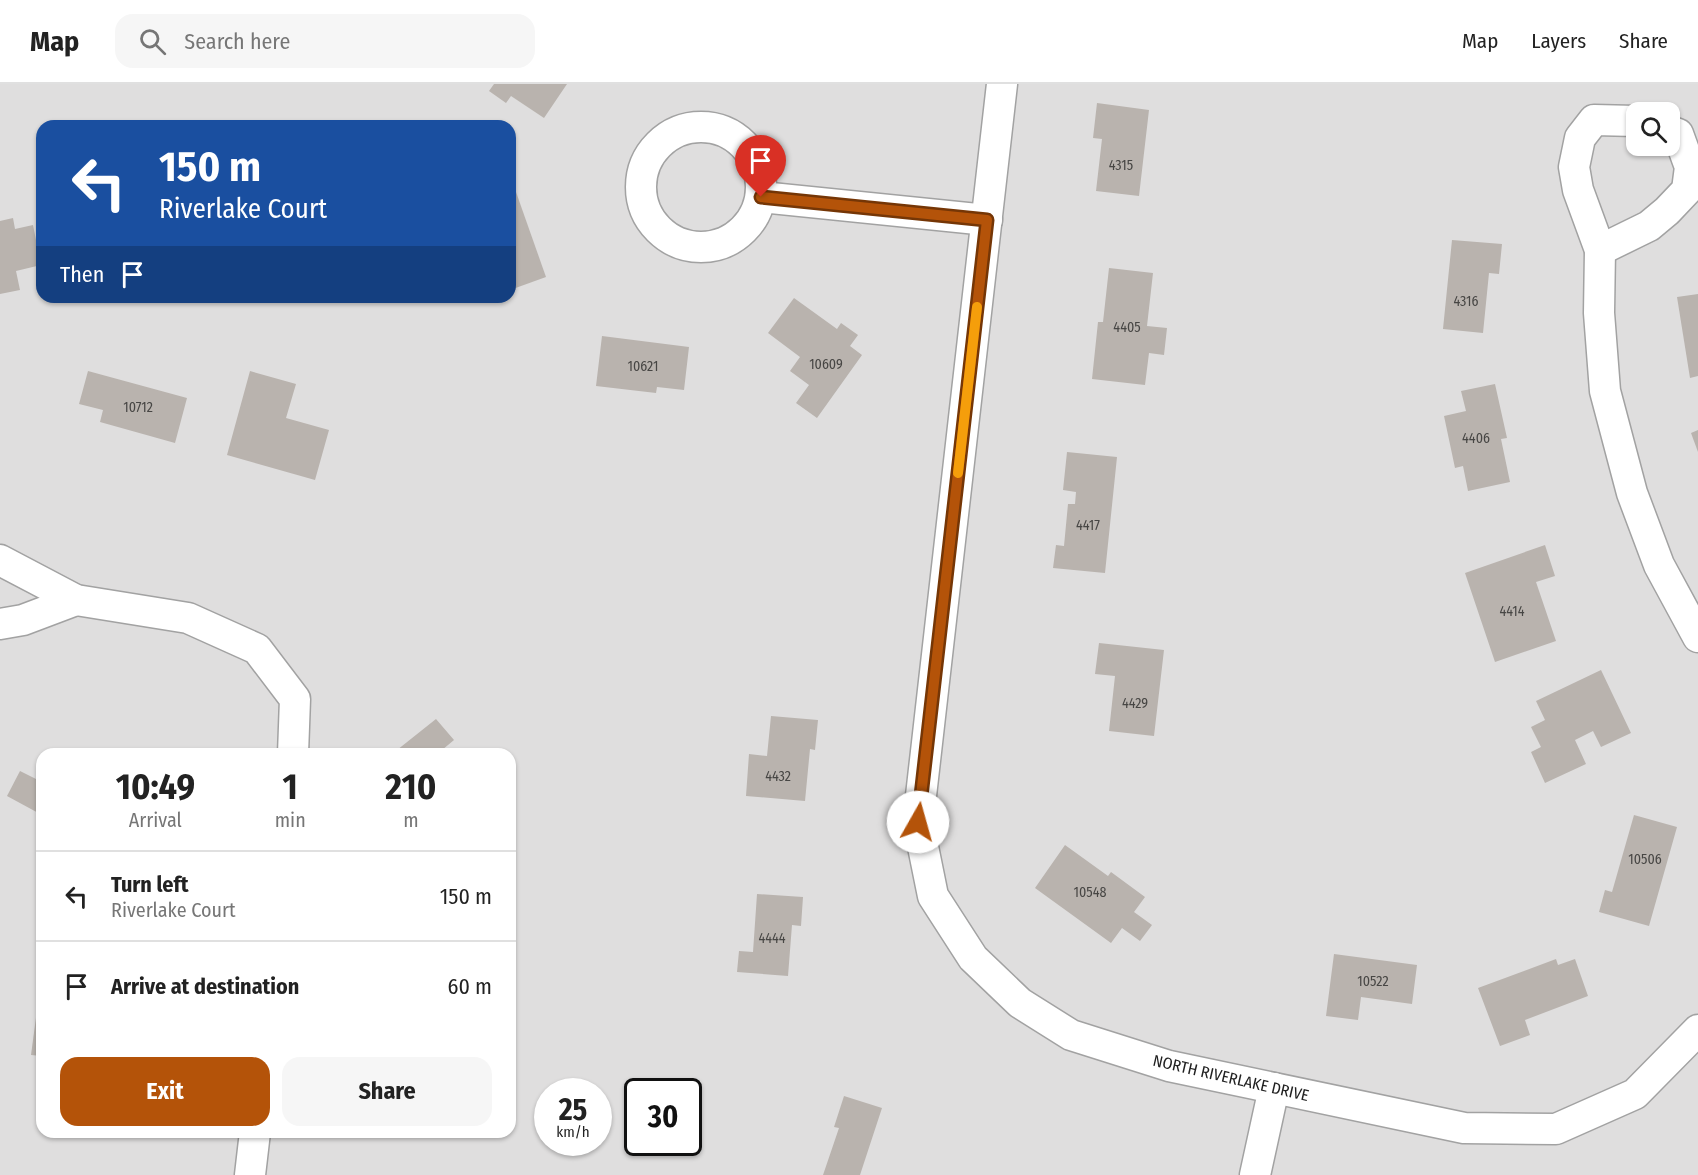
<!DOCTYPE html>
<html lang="en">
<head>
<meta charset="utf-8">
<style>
  :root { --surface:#fff; --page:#f6f6f6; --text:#222; --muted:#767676; --line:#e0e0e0; --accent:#b45309 }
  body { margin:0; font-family:"Fira Sans Condensed",sans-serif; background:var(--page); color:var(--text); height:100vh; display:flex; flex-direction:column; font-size:22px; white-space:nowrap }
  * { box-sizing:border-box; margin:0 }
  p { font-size:20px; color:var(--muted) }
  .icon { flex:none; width:33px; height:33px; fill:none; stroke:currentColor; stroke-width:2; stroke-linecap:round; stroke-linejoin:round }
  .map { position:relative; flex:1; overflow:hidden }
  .panel { position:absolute; left:36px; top:664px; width:480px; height:390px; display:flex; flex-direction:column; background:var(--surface); border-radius:18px; box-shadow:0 2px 4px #0004 }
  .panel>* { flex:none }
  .guide { position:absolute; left:36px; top:36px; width:480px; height:183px; border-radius:18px; box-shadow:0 2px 4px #0004; background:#1a4fa0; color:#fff; overflow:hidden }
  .buttons { position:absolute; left:1626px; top:18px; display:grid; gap:12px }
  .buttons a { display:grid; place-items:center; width:54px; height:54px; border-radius:12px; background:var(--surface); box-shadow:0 2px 4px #0004; font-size:30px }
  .speed { position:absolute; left:534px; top:994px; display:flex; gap:12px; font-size:30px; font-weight:700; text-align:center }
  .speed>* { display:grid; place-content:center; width:78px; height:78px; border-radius:50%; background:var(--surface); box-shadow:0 2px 4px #0004; line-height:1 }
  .speed small { font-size:15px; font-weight:400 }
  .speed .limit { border:3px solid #111; border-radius:9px; background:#fff; color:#111 }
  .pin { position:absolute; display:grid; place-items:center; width:51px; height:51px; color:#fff; margin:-62px -26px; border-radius:50% 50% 50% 0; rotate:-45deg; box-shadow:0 0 6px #0007 }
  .pin .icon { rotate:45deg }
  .me { position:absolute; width:66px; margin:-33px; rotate:7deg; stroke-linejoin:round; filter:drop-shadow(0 0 4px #0008) }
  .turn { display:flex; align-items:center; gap:21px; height:126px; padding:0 24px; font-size:27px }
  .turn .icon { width:78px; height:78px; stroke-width:2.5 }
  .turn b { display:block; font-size:42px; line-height:51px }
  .then { display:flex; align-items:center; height:57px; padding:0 24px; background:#0003; gap:12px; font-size:22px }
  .eta { display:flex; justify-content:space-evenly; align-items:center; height:102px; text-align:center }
  .eta b { font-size:36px; font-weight:700; line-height:42px }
  .cta { display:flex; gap:12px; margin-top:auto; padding:12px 24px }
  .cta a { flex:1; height:69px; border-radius:18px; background:var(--accent); color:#fff; font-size:24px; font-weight:700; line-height:69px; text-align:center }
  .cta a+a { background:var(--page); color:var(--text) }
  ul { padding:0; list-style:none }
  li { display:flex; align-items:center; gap:18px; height:90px; padding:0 24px; border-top:2px solid var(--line) }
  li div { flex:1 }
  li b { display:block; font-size:22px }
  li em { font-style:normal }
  header { display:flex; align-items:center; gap:36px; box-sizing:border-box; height:84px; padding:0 30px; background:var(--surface); border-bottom:2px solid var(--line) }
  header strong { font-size:28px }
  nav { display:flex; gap:33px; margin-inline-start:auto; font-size:21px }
  .search { width:420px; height:54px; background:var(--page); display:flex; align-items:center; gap:15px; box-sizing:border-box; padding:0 21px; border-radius:18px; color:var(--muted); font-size:22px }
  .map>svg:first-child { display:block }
  .residential { fill:#dfdede; fill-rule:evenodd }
  .building { fill:#b9b3ae }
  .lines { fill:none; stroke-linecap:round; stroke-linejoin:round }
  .minor-casing { stroke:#a2a2a2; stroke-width:33 }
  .minor { stroke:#fff; stroke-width:30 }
  .route-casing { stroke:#753606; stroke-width:15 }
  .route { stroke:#b45309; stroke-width:10 }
  .slow { stroke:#f59e0b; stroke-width:10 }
  .labels { text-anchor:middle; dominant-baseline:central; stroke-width:5; stroke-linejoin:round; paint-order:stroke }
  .number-label { font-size:14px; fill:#474644 }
  .street-label { font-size:16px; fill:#212121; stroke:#fff }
</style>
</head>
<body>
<header>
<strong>Map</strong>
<div class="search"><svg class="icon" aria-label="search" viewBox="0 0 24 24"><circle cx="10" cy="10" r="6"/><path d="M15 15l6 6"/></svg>Search here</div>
<nav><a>Map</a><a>Layers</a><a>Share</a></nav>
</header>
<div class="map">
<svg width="1698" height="1091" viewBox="0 0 1698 1091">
  <rect width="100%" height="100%" fill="#f0eee9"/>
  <!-- residential -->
  <path class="residential" d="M 0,0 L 1698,0 L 1698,1091 L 0,1091 ZM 1636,28 L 1670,28 L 1670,62 L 1636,62 ZM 42,42 L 510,42 L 510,213 L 42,213 ZM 42,670 L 510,670 L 510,1048 L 42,1048 ZM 548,1008 L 598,1008 L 598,1059 L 548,1059 ZM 638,1008 L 688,1008 L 688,1059 L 638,1059 Z"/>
  <!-- building -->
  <g class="building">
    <polygon points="494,0 567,0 544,34 511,12 506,19 489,7"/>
    <polygon points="1097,19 1149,26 1139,112 1096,107 1102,55 1093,54"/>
    <polygon points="516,108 546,193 510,206 510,110"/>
    <polygon points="13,134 15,145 33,141 41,181 16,187 20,206 0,210 0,137"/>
    <polygon points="1452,156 1502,160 1499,190 1489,189 1483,249 1443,245"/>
    <polygon points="1109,184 1153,189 1147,242 1167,244 1164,271 1149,269 1145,301 1092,295 1098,238 1103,238"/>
    <polygon points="1698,210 1698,292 1690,294 1677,213"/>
    <polygon points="794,214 837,245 841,239 858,251 850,262 862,271 817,334 796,319 809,301 790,287 800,273 768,249"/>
    <polygon points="602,252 689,263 684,306 657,303 656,309 596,302"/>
    <polygon points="88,287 187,314 175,359 100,338 103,326 79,320"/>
    <polygon points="250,287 296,300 286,334 329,346 315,396 227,371"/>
    <polygon points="1495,300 1507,354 1501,355 1510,398 1468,407 1463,382 1455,384 1444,332 1466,327 1461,307"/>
    <polygon points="1698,346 1698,368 1691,349"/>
    <polygon points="1067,368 1117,373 1105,489 1053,484 1056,461 1064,462 1068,420 1075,420 1076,408 1063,406"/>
    <polygon points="1545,461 1555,492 1536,498 1556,557 1495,578 1465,489"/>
    <polygon points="1099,559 1164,566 1154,652 1109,647 1115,592 1095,590"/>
    <polygon points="1601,586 1631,649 1601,663 1593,647 1575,656 1586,680 1545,699 1531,668 1541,663 1531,643 1545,636 1536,617"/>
    <polygon points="771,632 818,636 815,666 810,665 805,717 746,712 749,670 767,672"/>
    <polygon points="436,635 454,656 442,666 446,670 392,670"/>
    <polygon points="20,687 42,698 42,731 7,712"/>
    <polygon points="1634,731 1677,743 1649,842 1599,828 1605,806 1612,808"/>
    <polygon points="1065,761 1108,792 1111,788 1145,813 1134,828 1152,841 1140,857 1122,844 1111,859 1035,804"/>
    <polygon points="757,810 803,813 801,842 792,841 788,892 737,888 739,867 753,868"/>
    <polygon points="1334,870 1417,881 1412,920 1361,913 1358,936 1326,932"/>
    <polygon points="1556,875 1558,881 1575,875 1588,912 1525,936 1530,951 1500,962 1478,904"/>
    <polygon points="41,896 42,896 42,972 31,971"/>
    <polygon points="844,1012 882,1024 860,1091 823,1091 839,1044 834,1043"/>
  </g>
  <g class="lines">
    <!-- minor casing -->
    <g class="minor-casing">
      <g id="minor">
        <polyline points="1002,0 918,738 933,812 973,874 1020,919 1071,951 1169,982 1464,1044 1556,1045 1635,1010 1698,946"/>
        <polyline points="1636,37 1594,36 1580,54 1574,83 1578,106 1600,166 1599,229 1605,307 1632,409 1659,481 1698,553"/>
        <circle cx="701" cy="103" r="60"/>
        <polyline points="761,113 987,136"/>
        <polyline points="1600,166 1649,142 1667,127 1687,106 1690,83 1678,50 1670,47"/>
        <polyline points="0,476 76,516 188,534 257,565 295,615 293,670"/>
        <polyline points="0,540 23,536 76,516"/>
        <polyline points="250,1091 255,1048"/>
        <polyline points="1255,1091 1274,1004"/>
      </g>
    </g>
    <!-- minor -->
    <use href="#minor" class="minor"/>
  </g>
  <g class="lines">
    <!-- route casing -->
    <g class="route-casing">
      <polyline id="route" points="761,113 987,136 918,738"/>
    </g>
    <!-- route -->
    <use href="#route" class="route"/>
    <!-- slow -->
    <polyline class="slow" points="958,389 977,223"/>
  </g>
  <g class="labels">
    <!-- number labels -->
    <g class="number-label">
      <text x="1121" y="81">4315</text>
      <text x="1466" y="217">4316</text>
      <text x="1127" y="243">4405</text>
      <text x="826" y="280">10609</text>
      <text x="643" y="282">10621</text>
      <text x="138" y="323">10712</text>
      <text x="1476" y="354">4406</text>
      <text x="1088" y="441">4417</text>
      <text x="1512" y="527">4414</text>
      <text x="1135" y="619">4429</text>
      <text x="778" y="692">4432</text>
      <text x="1645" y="775">10506</text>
      <text x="1090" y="808">10548</text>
      <text x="772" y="854">4444</text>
      <text x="1373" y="897">10522</text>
    </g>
    <!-- street labels -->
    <g class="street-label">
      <text transform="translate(1231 994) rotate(13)">NORTH RIVERLAKE DRIVE</text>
    </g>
  </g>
</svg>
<div class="buttons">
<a><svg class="icon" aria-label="search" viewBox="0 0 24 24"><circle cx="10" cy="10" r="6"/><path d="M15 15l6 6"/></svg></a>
</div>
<div class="speed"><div>25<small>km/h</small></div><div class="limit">30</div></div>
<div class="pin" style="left:761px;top:113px;background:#d93025"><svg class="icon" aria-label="arrive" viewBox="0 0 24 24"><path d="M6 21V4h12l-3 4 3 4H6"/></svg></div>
<svg class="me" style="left:918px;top:738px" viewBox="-20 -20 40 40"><circle r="19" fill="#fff"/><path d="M0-13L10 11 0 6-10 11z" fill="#b45309"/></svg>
<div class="guide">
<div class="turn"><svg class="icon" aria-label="left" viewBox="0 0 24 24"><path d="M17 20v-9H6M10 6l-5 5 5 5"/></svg><div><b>150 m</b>Riverlake Court</div></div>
<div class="then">Then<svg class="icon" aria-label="arrive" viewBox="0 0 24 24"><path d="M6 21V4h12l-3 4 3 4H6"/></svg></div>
</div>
<section class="panel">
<div class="eta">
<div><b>10:49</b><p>Arrival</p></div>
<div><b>1</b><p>min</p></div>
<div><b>210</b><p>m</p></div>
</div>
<ul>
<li><svg class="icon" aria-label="left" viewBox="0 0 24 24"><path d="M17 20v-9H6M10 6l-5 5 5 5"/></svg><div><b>Turn left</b><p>Riverlake Court</p></div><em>150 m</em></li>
<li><svg class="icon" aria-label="arrive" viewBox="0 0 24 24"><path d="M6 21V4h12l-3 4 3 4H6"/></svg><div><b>Arrive at destination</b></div><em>60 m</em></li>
</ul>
<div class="cta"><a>Exit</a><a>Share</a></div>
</section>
</div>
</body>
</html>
